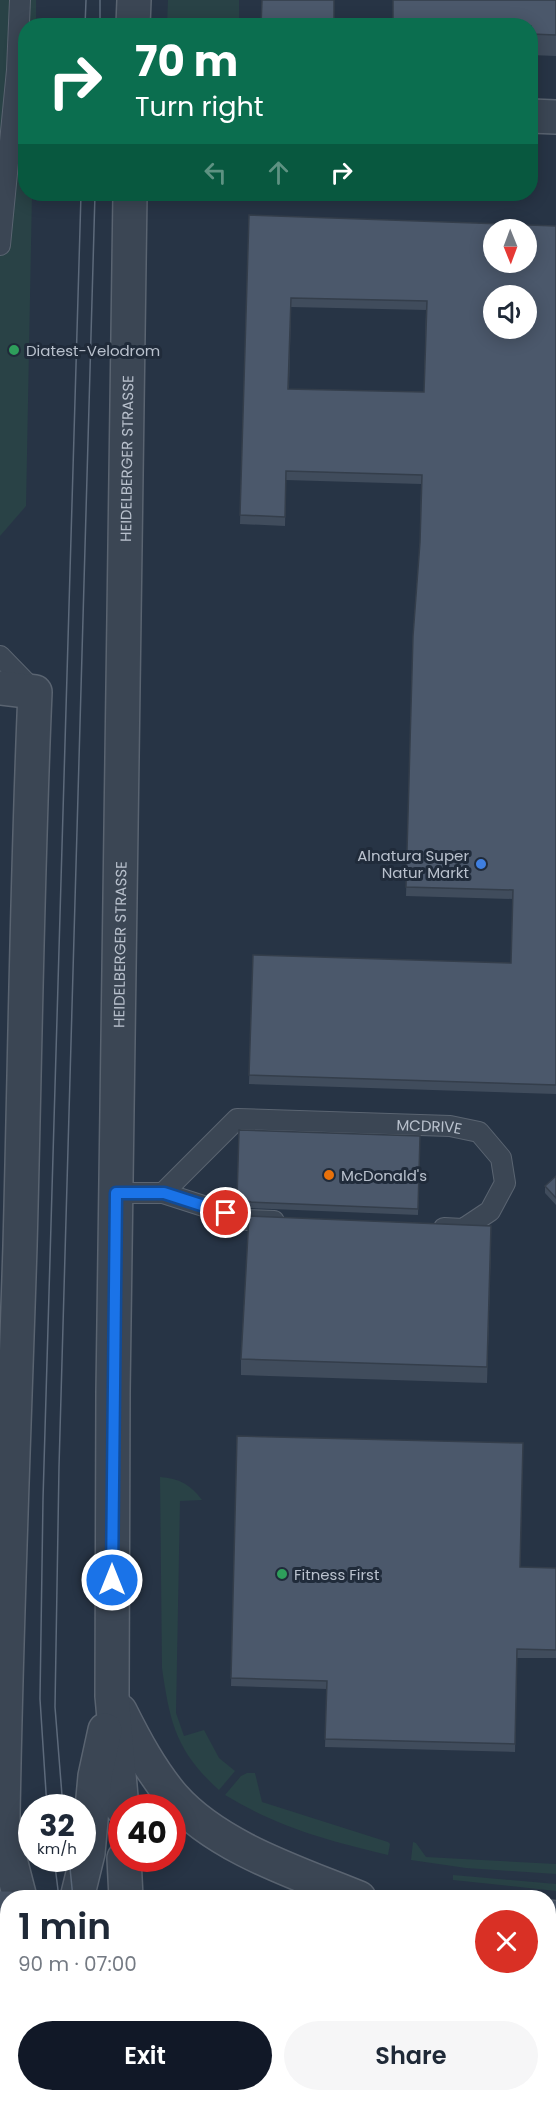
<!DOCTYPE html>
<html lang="en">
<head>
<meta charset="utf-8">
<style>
  :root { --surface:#fff; --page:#f6f6f7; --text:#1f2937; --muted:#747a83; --accent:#111827 }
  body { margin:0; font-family:Poppins,sans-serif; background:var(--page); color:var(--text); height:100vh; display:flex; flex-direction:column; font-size:22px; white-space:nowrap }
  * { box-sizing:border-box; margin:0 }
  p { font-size:20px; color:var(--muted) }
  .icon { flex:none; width:33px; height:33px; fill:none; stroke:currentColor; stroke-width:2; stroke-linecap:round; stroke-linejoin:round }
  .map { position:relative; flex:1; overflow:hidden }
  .side { position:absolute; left:0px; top:1890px; width:556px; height:212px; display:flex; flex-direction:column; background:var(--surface); border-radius:24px 24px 0 0; box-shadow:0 3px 15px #0003 }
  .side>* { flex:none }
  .banner { position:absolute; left:18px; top:18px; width:520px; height:183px; border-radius:24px; box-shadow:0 3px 15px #0003; background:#0b6e4f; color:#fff; overflow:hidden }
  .needle { width:39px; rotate:179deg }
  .buttons { position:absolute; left:483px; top:219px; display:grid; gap:12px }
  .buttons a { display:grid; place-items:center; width:54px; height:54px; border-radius:50%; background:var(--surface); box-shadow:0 3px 15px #0003; font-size:30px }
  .speed { position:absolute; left:18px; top:1794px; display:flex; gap:12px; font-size:30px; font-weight:700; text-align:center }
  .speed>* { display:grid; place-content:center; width:78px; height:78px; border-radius:50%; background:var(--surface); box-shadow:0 3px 15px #0003; line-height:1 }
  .speed small { font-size:15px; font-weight:400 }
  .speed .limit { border:9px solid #d22; background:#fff; color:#111 }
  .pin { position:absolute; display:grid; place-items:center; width:51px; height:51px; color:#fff; margin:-26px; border:3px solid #fff; border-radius:50%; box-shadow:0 2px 6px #0007 }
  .me { position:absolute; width:66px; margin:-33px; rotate:0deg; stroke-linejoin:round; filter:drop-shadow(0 0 4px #0008) }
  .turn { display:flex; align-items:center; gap:21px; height:126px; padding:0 18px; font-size:27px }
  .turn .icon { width:78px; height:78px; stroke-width:2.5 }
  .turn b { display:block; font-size:42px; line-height:51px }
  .lanes { display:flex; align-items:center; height:57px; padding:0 18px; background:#0003; justify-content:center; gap:30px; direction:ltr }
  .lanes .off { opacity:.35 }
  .round { display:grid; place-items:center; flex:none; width:63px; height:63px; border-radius:32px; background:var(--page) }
  .summary { display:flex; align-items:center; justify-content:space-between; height:102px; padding:0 18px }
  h1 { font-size:36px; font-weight:600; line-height:45px }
  .button { display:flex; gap:12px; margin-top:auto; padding:12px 18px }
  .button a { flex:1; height:69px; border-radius:36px; background:var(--accent); color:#fff; font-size:24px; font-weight:600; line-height:69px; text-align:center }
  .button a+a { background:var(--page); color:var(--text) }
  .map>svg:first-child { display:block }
  .green { fill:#294246 }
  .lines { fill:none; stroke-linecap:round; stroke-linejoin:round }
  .service-casing { stroke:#5a6471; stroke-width:22 }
  .minor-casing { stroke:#5a6471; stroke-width:36 }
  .tertiary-casing { stroke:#5a6471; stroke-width:36 }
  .secondary-casing { stroke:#5a6471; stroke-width:36 }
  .service { stroke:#3b4654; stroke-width:20 }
  .minor { stroke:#3b4654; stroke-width:33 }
  .tertiary { stroke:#3b4654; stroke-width:33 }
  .secondary { stroke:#495567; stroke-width:33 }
  .tram { stroke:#5d6a7b; stroke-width:1.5 }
  .wall { fill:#404c5c; fill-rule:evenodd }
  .shaded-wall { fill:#343e4b }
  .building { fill:#4b586b; stroke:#343e4b; stroke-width:1.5; fill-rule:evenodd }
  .route-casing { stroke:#114b97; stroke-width:15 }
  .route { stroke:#1a73e8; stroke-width:10 }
  .leisure-dot { fill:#2e9e5b; stroke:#202b3a; stroke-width:2 }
  .shop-dot { fill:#3f7fe0; stroke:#202b3a; stroke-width:2 }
  .food-dot { fill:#e8710a; stroke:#202b3a; stroke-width:2 }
  .labels { text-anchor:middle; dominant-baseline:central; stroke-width:6; stroke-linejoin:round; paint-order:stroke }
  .poi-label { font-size:15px; fill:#b9c1cd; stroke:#202b3a; text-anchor:start }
  .street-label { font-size:15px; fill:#b9c1cd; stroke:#202b3a }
</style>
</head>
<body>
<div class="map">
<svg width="556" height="2101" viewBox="0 0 556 2101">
  <rect width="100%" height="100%" fill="#273445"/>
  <!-- green -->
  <g class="green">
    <polygon points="0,0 36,0 36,25 26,26 26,194 32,194 26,506 0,536"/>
    <polygon points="168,0 239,0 239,25 167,25"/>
    <path d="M 160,1477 C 179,1478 191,1485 202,1500 L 180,1501 L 176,1713 L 184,1736 L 204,1730 L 219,1758 L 235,1771 L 219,1790 C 176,1751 170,1723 162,1668 Z"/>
    <path d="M 247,1773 L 255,1773 L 262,1802 L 388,1842 L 390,1844 L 388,1855 C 327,1840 280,1828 225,1795 L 241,1776 Z"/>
    <polygon points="413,1842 416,1843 426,1857 556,1864 556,1874 466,1868 411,1860"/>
    <polygon points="453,1875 556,1884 556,1891 453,1880"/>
  </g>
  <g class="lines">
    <!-- service casing -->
    <g class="service-casing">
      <g id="service">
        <polyline points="0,245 17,70 20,0"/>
        <polyline points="0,656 35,692"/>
        <polyline points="116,1193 163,1193 247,1220 274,1221"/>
        <path id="s1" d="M 163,1193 L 237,1119 L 450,1126 L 479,1132 L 501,1158 L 505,1183 L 490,1211 L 463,1229 L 444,1228"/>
        <polyline points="0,2001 8,1970"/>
      </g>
    </g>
    <!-- minor casing -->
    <g class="minor-casing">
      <g id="minor">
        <polyline points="531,116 556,117"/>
        <path d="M 0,688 L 35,692 C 27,877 25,1061 20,1246 C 14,1436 6,1626 3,1816 L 3,1832 L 20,1898"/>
      </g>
    </g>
    <!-- tertiary casing -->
    <g class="tertiary-casing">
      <g id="tertiary">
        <polyline points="133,26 134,0"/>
        <path d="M 120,1711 C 135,1741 151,1771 173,1797 C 218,1848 298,1873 359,1898"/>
        <path id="s2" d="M 122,1808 L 112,1696 L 113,1392 L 130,194"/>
        <polyline points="124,1858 126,1898"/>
        <polyline points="77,1898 88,1853 95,1776 105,1730"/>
      </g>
    </g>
    <!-- secondary casing -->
    <g class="secondary-casing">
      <g id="secondary">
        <polyline points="0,1908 8,1908"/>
        <polyline points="549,1917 556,1918"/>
        <polyline points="0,1943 8,1943"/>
        <polyline points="549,1953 556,1953"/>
        <polyline points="48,2094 48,2101"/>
        <polyline points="121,2101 121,2094"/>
      </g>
    </g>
    <!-- service -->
    <use href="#service" class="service"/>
    <!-- minor -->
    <use href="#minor" class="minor"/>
    <!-- tertiary -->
    <use href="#tertiary" class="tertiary"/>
    <!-- secondary -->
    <use href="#secondary" class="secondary"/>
    <!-- tram -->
    <g class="tram">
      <polyline points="85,26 86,0"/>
      <polyline points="100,26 100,0"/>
      <polyline points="47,1808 40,1699 43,1499 81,194"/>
      <polyline points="63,1808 55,1707 59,1467 95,194"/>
      <polyline points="54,1858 59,1898"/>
      <polyline points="69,1858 73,1898"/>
      <polyline points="65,2101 65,2094"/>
      <polyline points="81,2101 81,2094"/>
    </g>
  </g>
  <!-- wall -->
  <g class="wall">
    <polygon points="556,0 556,56 531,55 531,26"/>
    <path d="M 249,215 L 556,226 L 556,1094 L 249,1084 L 253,955 L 511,963 L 513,899 L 406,896 L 413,636 L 420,542 L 421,484 L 286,480 L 285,526 L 240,524 ZM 291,307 L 426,310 L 424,392 L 289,389 Z"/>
    <polygon points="420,1136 418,1215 251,1208 237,1204 237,1198"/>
    <polygon points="556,1176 556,1205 545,1193 545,1186"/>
    <polygon points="491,1242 487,1383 241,1375 241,1359"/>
    <polygon points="237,1436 520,1567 556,1568 556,1658 517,1658 515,1752 325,1747 327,1689 231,1686"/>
  </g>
  <!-- shaded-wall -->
  <polygon class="shaded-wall" points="491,1226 491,1242 487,1383 487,1367"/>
  <!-- building -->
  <g class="building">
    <polygon points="262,0 334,0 334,26 261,26"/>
    <polygon points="393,0 556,0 556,35 531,34 531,26 393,26"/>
    <path d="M 249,215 L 556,226 L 556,1085 L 249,1075 L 253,955 L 511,963 L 513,890 L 406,887 L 413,636 L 420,542 L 422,475 L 286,471 L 285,517 L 240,515 ZM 494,230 L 526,230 L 526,262 L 494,262 ZM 494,296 L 526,296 L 526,328 L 494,328 ZM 291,298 L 427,301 L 424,392 L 288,389 Z"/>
    <polygon points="239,1130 420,1136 418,1209 251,1202 237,1198"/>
    <polygon points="556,1176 556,1198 545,1186"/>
    <polygon points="249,1216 491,1226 487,1367 241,1359"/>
    <polygon points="237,1436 523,1443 520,1567 556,1568 556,1650 517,1649 515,1744 325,1739 327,1681 231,1678"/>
    <rect x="239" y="2094" width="60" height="7"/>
    <polygon points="484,2094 547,2094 546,2101 484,2101"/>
  </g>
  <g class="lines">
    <!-- route casing -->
    <g class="route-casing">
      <polyline id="route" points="112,1580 116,1193 164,1193 226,1213"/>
    </g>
    <!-- route -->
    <use href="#route" class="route"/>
  </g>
  <!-- markers -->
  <g class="leisure-dot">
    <circle cx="14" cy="350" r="6"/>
    <circle cx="282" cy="1574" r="6"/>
  </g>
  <circle class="shop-dot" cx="481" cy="864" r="6"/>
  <circle class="food-dot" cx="329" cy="1175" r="6"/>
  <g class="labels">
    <!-- poi labels -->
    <g class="poi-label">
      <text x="26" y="350">Diatest-Velodrom</text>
      <text x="469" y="855" text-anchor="end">Alnatura Super<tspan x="469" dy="17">Natur Markt</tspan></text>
      <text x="341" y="1175">McDonald's</text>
      <text x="294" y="1574">Fitness First</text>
    </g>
    <!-- street labels -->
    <g class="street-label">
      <text stroke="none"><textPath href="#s2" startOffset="1350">HEIDELBERGER STRASSE</textPath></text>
      <text stroke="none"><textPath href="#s2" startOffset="864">HEIDELBERGER STRASSE</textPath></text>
      <text stroke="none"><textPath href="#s1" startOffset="297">MCDRIVE</textPath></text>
    </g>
  </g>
</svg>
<div class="buttons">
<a><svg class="needle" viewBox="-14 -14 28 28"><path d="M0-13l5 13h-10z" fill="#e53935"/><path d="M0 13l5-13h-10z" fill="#747a83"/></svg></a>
<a><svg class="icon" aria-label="sound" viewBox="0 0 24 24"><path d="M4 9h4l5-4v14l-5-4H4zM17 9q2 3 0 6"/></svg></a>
</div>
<div class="speed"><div>32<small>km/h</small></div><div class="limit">40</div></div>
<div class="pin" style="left:226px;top:1213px;background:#d93025"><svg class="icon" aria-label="arrive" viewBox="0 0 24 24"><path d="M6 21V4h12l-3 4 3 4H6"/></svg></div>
<svg class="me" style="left:112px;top:1580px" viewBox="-20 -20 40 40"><circle r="17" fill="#1a73e8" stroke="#fff" stroke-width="3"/><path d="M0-11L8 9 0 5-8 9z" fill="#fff"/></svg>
<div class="banner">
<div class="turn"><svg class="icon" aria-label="right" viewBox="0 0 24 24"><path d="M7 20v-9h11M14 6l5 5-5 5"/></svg><div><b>70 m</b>Turn right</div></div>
<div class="lanes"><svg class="icon off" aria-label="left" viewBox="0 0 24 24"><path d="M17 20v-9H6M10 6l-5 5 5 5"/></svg><svg class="icon off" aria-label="ahead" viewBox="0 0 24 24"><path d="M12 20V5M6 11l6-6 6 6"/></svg><svg class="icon" aria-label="right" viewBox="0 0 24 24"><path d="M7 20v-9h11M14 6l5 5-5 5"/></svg></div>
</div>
<section class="side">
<div class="summary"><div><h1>1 min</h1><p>90 m · 07:00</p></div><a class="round" style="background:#d93025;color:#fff"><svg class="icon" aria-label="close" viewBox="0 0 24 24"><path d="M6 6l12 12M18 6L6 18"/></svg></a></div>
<div class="button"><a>Exit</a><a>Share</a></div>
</section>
</div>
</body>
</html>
